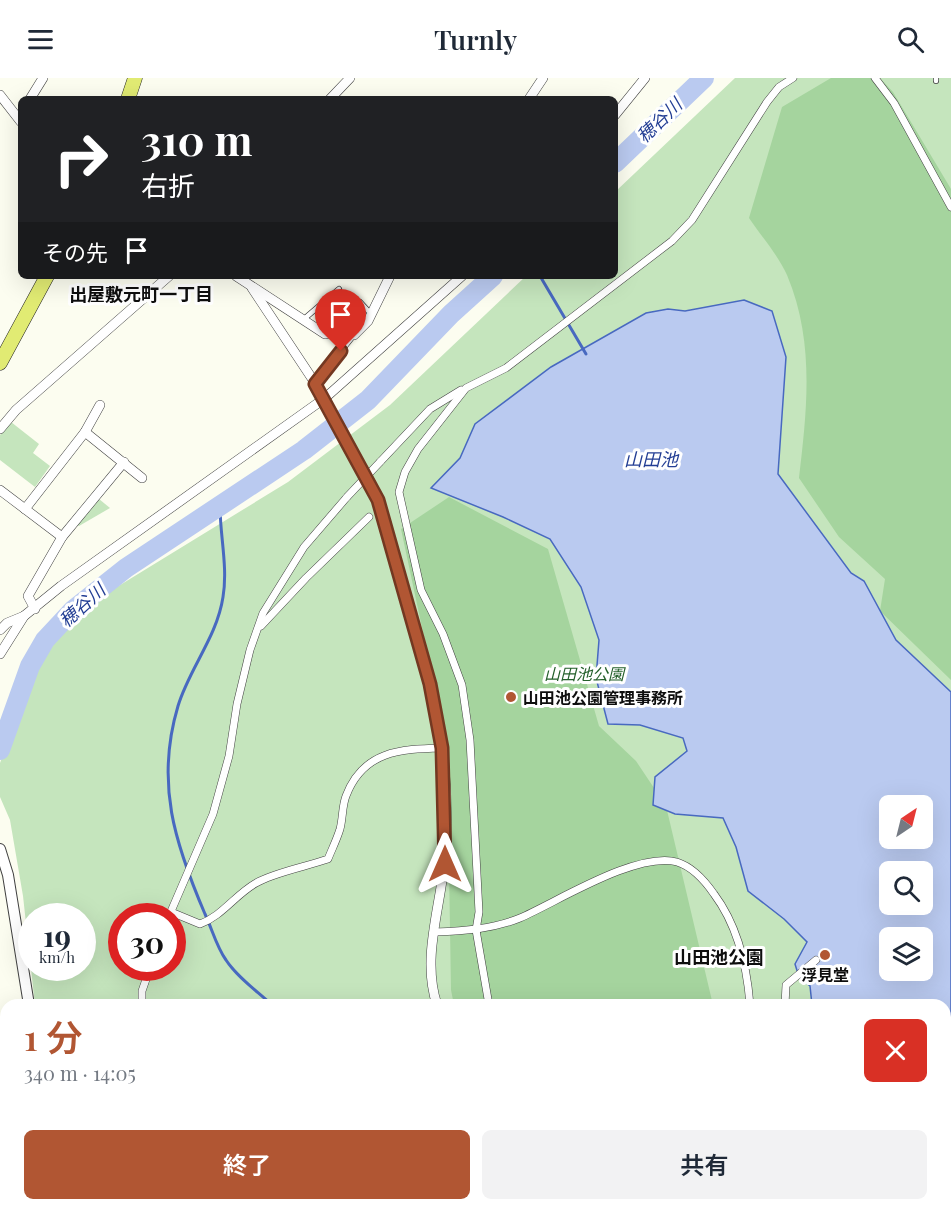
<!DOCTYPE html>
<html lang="ja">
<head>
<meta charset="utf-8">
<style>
  :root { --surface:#fff; --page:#f2f2f3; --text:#1f2937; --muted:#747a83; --accent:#b15633 }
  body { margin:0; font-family:"Playfair Display","Noto Sans JP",serif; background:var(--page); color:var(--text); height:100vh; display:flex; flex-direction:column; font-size:22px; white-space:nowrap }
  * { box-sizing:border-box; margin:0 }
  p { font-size:20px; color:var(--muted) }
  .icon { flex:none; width:33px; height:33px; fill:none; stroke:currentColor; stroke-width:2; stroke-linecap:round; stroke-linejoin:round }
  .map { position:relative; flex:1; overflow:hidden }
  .details { position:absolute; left:0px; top:921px; width:951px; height:212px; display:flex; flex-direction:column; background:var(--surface); border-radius:18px 18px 0 0; box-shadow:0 6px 24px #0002 }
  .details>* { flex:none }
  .top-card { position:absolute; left:18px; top:18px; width:600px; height:183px; border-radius:9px; box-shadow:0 6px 24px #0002; background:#202124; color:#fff; overflow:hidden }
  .needle { width:39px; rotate:35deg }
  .controls { position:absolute; left:879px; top:717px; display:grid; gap:12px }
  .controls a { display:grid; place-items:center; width:54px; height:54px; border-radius:9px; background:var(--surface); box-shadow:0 6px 24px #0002; font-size:30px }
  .speed { position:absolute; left:18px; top:825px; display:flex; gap:12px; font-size:30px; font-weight:700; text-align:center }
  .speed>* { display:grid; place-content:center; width:78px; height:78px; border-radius:50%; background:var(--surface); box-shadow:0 6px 24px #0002; line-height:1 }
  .speed small { font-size:15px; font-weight:400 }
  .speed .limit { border:9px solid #d22; background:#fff; color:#111 }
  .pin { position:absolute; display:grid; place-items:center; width:51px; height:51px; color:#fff; margin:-62px -26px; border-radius:50% 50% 50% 0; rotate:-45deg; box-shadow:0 0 6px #0007 }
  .pin .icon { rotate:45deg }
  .me { position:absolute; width:66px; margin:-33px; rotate:0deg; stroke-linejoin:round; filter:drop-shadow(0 0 4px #0008) }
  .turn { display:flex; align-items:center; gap:21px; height:126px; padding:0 24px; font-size:27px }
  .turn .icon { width:78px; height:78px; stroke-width:2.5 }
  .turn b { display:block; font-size:42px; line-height:51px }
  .then { display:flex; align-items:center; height:57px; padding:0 24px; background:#0003; gap:12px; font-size:22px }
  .round { display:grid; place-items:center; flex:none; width:63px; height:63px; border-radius:9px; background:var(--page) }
  .head { display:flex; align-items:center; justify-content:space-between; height:102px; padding:0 24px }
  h1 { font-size:36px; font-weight:600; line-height:45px; color:var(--accent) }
  .action { display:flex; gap:12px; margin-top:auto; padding:12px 24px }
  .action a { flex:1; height:69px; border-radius:9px; background:var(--accent); color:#fff; font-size:24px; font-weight:600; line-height:69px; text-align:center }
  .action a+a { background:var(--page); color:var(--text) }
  header { display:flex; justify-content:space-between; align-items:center; height:78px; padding:0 24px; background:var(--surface); font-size:27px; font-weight:600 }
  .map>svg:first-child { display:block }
  .green { fill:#c5e5bd; fill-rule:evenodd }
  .forest { fill:#a5d49e }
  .water { fill:#bacaf0; stroke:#4869c0; stroke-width:1.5; fill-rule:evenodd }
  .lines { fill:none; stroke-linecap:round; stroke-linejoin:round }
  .stream { stroke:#4869c0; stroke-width:3 }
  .river { stroke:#bacaf0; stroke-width:20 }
  .service-casing { stroke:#414141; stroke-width:6 }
  .pedestrian-casing { stroke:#414141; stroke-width:8 }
  .minor-casing { stroke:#414141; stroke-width:10 }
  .tertiary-casing { stroke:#414141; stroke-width:12 }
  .primary-casing { stroke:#1f1f1f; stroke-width:15 }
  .service { stroke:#fff; stroke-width:4.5 }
  .pedestrian { stroke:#fff; stroke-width:7 }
  .minor { stroke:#fff; stroke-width:9 }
  .tertiary { stroke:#fff; stroke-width:10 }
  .primary { stroke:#e1eb73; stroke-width:14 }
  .pedestrian-bridge-casing { stroke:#414141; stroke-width:8; stroke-linecap:butt }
  .pedestrian-bridge { stroke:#fff; stroke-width:7 }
  .route-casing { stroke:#733821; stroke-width:15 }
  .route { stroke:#b15633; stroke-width:10 }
  .poi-dot { fill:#b15633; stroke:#fff; stroke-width:2 }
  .labels { text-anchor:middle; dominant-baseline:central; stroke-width:6; stroke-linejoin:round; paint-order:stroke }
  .park-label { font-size:16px; font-style:italic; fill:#24602b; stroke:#fff }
  .poi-label { font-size:16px; font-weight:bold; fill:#0e0e0e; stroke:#fff; text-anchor:start }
  .water-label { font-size:18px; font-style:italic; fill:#233e94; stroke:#fff }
  .neighbourhood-label { font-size:18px; font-weight:bold; fill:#0e0e0e; stroke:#fff }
</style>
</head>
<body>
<header><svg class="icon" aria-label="menu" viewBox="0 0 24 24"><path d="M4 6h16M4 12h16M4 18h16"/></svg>Turnly<svg class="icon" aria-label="search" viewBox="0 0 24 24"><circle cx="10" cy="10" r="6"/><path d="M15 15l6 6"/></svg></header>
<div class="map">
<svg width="951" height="1132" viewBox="0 0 951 1132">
  <rect width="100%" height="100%" fill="#fcfdf0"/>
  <!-- green -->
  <g class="green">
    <path d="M 735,0 L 951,0 L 951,1132 L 58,1132 L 58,1127 L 945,1126 L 945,927 L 35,927 L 23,818 L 10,742 L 0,719 L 0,685 L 35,589 L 55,558 L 81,531 L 288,404 L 390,327 L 526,198 L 615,198 L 615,114 ZM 890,728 L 922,728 L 922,760 L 890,760 ZM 890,794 L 922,794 L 922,826 L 890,826 ZM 32,838 L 82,838 L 82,890 L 32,890 ZM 122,838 L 172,838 L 172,890 L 122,890 ZM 890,860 L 922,860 L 922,892 L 890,892 Z"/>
    <polygon points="11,344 39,366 33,375 50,388 35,409 0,382 0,357"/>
    <polygon points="99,421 110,430 79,448 77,447"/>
  </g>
  <!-- forest -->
  <g class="forest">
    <path d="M 831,0 L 880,0 L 893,14 L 951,111 L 951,602 L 880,533 L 885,501 L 839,459 L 799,400 C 807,331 815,264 787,197 C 778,177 761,158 749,140 L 782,29 Z"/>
    <polygon points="449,419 548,471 599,648 636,683 666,728 713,927 454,927 451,912 447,667 401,451"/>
    <polygon points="512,1127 596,1127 598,1132 514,1132"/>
  </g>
  <!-- water -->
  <path class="water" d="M 744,222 L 772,233 L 786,279 L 778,396 L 851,495 L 864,503 L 896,562 L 951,614 L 951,940 L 945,934 L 945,927 L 930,927 L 916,922 L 891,927 L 812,927 L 810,908 L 799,899 L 795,886 L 807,864 L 784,841 L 748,813 L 736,769 L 723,740 L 675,736 L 653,727 L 655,699 L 687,673 L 683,660 L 640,647 L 608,646 L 596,600 L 599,562 L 581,509 L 550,461 L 503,439 L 431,410 L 460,380 L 475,346 L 551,289 L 646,235 L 668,231 L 685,233 ZM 890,728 L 922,728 L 922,760 L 890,760 ZM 890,794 L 922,794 L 922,826 L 890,826 ZM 890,860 L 922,860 L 922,892 L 890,892 Z"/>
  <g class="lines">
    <!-- stream -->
    <g class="stream">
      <polyline points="540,198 586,276"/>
      <path d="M 220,428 C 220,458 228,489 223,519 C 217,559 189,591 178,628 C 155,705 175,766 205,836 C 212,851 217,870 226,882 C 237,899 257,913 272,927"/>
      <polyline points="379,1126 382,1132"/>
    </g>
    <!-- river -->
    <g class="river">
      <polyline points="615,85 704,0"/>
      <polyline points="0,672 30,588 45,562 73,532 126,490 304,372 368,322 451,236 493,198"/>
    </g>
    <!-- service casing -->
    <g class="service-casing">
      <g id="service">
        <polyline points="936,0 936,3"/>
        <polyline points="304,241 339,211"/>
        <polyline points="324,254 360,224 371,236"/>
        <polyline points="315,306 354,257"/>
        <polyline points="151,1126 152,1132"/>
      </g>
    </g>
    <!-- pedestrian casing -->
    <g class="pedestrian-casing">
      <g id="pedestrian">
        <polyline points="875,0 894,25 951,129"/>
        <polyline points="380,384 430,331 461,312"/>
        <polyline points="261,548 306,500 369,439"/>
        <path d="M 171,834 L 200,846 C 222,838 235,817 256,805 C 272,795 308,788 328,781 C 332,771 337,761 340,751 C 343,740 342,728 346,718 C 363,673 400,671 442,670"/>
        <polyline points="169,838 213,736 229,678 237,626 250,572 263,535 304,469 347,419"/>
        <path d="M 435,854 C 464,853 493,851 520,840 C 557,824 637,773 677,784 C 693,789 705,803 714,816 C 738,848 747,888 750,927"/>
        <polyline points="142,927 142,913 150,890"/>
        <polyline points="489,927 476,852 479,834 470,662 462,607 443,556 421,512 399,414 405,394 418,371 466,310 506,290 672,163 692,142 767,24 779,9 793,0"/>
        <polyline points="785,927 786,907 816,882"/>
        <polyline points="945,1028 951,1027"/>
        <polyline points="181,1126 182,1132"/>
        <polyline points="597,1126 607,1132"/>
        <polyline points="226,1132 265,1126"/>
        <polyline points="751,1132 753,1126"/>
        <polyline points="790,1132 793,1126"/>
      </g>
    </g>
    <!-- minor casing -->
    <g class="minor-casing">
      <g id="minor">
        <polyline points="0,17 21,44"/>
        <polyline points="30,21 43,0"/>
        <polyline points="330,21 350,0"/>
        <polyline points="529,21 543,0"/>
        <polyline points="615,37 645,0"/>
        <polyline points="236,198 325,256 343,252 354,257 368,243 390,198"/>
        <path d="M 252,210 L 325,320 C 336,356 363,386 377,420 C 387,444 390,471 398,495 C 414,552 435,611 442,671 C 447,704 448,755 444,788 C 439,834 422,882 437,927"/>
        <polyline points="0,351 16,332 169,198"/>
        <polyline points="85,354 142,400"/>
        <polyline points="0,412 62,459"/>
        <polyline points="25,431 85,354 100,327"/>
        <polyline points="35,531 28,518 62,459 124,384"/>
        <polyline points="0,552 7,545 24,538"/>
        <polyline points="0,576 24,538 61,508 325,320 462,198"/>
        <polyline points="489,1126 489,1132"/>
      </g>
    </g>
    <!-- tertiary casing -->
    <g class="tertiary-casing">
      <g id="tertiary">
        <polyline points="0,771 8,797 29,927"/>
        <polyline points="61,1126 62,1132"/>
      </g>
    </g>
    <!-- primary casing -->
    <g class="primary-casing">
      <g id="primary">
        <polyline points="128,21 135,0"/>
        <polyline points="0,285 47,198"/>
      </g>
    </g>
    <!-- service -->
    <use href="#service" class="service"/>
    <!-- pedestrian -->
    <use href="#pedestrian" class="pedestrian"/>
    <!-- minor -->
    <use href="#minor" class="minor"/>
    <!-- tertiary -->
    <use href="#tertiary" class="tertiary"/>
    <!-- primary -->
    <use href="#primary" class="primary"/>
    <!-- pedestrian-bridge casing -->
    <g class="pedestrian-bridge-casing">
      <polyline id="pedestrian-bridge" points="347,419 380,384"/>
    </g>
    <!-- pedestrian-bridge -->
    <use href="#pedestrian-bridge" class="pedestrian-bridge"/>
  </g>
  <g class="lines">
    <!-- route casing -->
    <g class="route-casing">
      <polyline id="route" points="341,273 315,306 378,422 430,606 442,670 445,786"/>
    </g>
    <!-- route -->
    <use href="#route" class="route"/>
  </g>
  <!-- markers -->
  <g class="poi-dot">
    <circle cx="511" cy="619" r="6"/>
    <circle cx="825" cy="877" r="6"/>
  </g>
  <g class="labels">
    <!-- park labels -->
    <g class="park-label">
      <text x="584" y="595">山田池公園</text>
    </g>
    <!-- poi labels -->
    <g class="poi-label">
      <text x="523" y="619">山田池公園管理事務所</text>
      <text x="825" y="896" text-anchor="middle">浮見堂</text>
    </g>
    <!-- water labels -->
    <g class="water-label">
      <text transform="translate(659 42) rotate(-44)">穂谷川</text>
      <text x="651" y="381">山田池</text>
      <text transform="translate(82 527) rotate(-42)">穂谷川</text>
    </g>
    <!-- neighbourhood labels -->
    <g class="neighbourhood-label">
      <text x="141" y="216">出屋敷元町一丁目</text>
      <text x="719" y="879">山田池公園</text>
    </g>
  </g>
</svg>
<div class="controls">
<a><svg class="needle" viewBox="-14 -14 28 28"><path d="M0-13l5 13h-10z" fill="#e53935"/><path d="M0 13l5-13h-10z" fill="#747a83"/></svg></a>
<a><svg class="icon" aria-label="search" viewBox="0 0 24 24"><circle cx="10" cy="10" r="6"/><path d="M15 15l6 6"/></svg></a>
<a><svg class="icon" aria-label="layers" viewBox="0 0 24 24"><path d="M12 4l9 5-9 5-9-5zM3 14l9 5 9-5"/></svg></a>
</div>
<div class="speed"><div>19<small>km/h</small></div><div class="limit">30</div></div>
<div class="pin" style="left:341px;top:273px;background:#d93025"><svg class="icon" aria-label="arrive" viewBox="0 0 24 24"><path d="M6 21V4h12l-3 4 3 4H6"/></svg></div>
<svg class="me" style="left:445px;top:786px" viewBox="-20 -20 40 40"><path d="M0-17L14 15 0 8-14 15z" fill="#b15633" stroke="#fff" stroke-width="4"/></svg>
<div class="top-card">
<div class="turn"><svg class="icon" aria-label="right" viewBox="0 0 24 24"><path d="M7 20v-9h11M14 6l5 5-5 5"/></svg><div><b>310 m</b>右折</div></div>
<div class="then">その先<svg class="icon" aria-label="arrive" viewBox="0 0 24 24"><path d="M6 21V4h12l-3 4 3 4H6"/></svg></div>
</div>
<section class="details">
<div class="head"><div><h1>1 分</h1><p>340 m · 14:05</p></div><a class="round" style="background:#d93025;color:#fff"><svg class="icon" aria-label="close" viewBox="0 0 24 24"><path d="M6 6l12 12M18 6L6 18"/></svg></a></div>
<div class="action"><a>終了</a><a>共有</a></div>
</section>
</div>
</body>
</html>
